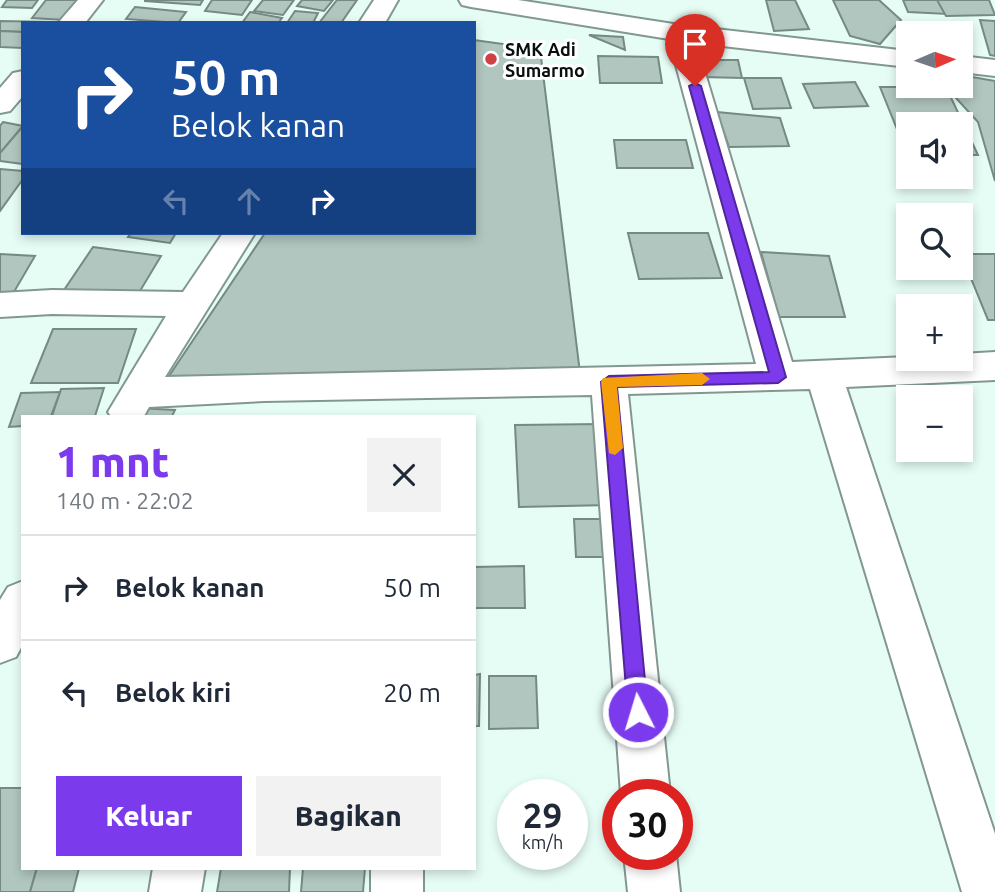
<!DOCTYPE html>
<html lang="id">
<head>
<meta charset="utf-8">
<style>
  :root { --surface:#fff; --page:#f2f2f3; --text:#1f2937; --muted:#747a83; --line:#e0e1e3; --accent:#7c3aed }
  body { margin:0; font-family:Ubuntu,sans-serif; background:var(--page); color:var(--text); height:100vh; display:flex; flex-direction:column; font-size:26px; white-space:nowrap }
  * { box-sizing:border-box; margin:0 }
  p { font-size:23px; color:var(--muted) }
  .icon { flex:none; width:38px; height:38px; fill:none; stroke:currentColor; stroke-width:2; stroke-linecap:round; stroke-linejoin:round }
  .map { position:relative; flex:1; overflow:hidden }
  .drawer { position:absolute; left:21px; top:415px; width:455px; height:455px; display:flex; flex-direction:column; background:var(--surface); border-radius:0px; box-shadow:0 4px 10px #0003 }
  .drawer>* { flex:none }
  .top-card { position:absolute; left:21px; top:21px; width:455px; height:214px; border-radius:0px; box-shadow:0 4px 10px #0003; background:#1a4fa0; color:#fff; overflow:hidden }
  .needle { width:46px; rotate:88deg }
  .fabs { position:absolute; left:896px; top:21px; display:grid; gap:14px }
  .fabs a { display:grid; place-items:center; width:77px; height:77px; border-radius:0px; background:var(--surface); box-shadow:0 4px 10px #0003; font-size:35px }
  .speed { position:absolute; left:497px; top:779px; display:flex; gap:14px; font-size:35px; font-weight:700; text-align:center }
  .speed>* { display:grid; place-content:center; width:91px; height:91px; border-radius:50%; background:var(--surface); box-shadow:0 4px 10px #0003; line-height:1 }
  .speed small { font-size:18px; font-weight:400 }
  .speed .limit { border:10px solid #d22; background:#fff; color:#111 }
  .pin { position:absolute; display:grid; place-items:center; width:60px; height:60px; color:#fff; margin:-72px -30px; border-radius:50% 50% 50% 0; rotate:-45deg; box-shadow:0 0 7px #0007 }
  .pin .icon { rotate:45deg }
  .me { position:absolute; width:77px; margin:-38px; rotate:355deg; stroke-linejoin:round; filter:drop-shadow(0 0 5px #0008) }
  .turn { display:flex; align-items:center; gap:24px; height:147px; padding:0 35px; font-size:32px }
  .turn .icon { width:91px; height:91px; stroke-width:2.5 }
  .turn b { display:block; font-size:49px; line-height:60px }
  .lanes { display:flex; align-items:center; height:66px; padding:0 35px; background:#0003; justify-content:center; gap:35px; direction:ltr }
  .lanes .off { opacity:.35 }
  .round { display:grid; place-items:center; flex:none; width:74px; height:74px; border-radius:0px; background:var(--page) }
  .overview { display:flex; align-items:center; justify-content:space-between; height:119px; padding:0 35px }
  h1 { font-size:42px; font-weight:800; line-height:52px; color:var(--accent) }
  .button { display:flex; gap:14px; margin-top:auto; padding:14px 35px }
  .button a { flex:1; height:80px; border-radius:0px; background:var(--accent); color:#fff; font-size:28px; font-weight:800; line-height:80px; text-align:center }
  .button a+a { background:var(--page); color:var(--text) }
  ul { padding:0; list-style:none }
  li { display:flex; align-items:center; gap:21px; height:105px; padding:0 35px; border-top:2px solid var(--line) }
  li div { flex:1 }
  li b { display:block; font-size:26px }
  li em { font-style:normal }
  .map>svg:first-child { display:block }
  .building { fill:#b0c6bf; stroke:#758a83; stroke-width:2 }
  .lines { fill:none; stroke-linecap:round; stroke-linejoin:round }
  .minor-casing { stroke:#829790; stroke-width:4 }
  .minor { fill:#fff; fill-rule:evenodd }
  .route { fill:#7c3aed; stroke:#51269a; stroke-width:2 }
  .slow { fill:#f59e0b }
  .poi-dot { fill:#d04144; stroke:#fff; stroke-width:2.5 }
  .labels { text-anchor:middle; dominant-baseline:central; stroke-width:6; stroke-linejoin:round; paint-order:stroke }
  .far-poi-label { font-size:18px; font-weight:bold; fill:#08100d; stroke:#fff; text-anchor:start }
</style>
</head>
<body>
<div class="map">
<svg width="995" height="892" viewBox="0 0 995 892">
  <rect width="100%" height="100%" fill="#e6fdf6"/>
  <!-- building -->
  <g class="building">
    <polygon points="7,0 38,0 32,8 2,7"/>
    <polygon points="46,0 79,0 65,20 32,18"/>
    <polygon points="203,0 200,5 145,1 145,0"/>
    <polygon points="212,0 252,0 242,15 205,11"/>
    <polygon points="263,0 294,0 283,15 254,11"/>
    <polygon points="302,0 333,0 324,11 297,6"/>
    <polygon points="337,0 357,0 341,23 319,23"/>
    <polygon points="766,0 795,0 809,29 774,31"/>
    <polygon points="833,0 879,0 901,20 880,44 850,36"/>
    <polygon points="903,0 955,0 967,15 908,12"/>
    <polygon points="937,0 989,0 995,15 946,16"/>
    <polygon points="135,7 186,12 178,23 126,19"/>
    <polygon points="295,11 318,13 313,23 287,23"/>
    <polygon points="250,12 282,18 278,23 242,23"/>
    <polygon points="980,20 995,21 995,56 990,55"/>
    <polygon points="0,21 55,22 23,23 23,32 0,31"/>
    <polygon points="915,24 939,26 940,33 920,33"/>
    <polygon points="0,31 23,32 23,48 0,47"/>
    <polygon points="589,35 623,37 625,50"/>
    <polygon points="474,40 540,49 580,373 167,379 265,233 474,233"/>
    <polygon points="598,56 658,57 662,83 600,83"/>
    <polygon points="699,60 738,60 742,78 702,77"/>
    <polygon points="961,75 995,81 995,181 978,122 945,86 961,86"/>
    <polygon points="744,78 781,78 791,108 753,109"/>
    <polygon points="855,82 868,106 814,108 803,84"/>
    <polygon points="880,87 946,87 978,155 961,155 961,124 908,124 907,154"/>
    <polygon points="717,112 780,118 789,146 729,147"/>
    <polygon points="3,122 23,126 0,153 0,126"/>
    <polygon points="23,126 23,164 0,161 0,153"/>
    <polygon points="614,140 686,140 693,168 617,168"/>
    <polygon points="0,169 23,171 23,179 0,211"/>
    <polygon points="131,233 176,233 170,243 128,237"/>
    <polygon points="628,233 708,233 722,278 639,279"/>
    <polygon points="93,247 161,256 134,301 64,290"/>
    <polygon points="761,252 829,256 845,317 779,317"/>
    <polygon points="0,254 35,256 11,297 0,296"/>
    <polygon points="961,254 995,254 995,320 988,320"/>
    <polygon points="53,329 136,329 118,383 31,383"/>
    <polygon points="104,388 95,416 52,416 61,389"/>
    <polygon points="60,392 51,416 23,416 23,426 9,427 21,393"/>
    <polygon points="136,408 175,410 172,416 133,416"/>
    <polygon points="601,424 610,505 519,507 515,425"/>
    <polygon points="574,519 612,519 615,557 576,557"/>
    <polygon points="524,566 525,608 474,608 474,567"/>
    <polygon points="480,674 479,726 474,726 474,675"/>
    <polygon points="489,676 536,676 538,728 489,729"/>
    <polygon points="0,788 23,788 23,868 37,868 30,892 0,892"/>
    <polygon points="37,868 79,868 73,892 30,892"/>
    <polygon points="221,868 290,868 289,892 217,892"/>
    <polygon points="303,868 365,868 363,892 301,892"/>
  </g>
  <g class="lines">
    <!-- minor casing -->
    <g class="minor-casing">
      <g id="minor">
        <polygon points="78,0 103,0 85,23 58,23"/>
        <polygon points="374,0 398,0 385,23 359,23"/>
        <polygon points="459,0 518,0 680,25 908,51 908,67 696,43 792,362 908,357 961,359 961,354 995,352 995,380 846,387 995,834 995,892 962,892 810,389 628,394 670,794 621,794 592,395 264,401 149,407 144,416 111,416 108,412 114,402 166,316 52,314 0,317 0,293 52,290 183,292 223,233 255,233 165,377 756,364 669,39 471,7 462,5"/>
        <polygon points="961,56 995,60 995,76 961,72"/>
        <polygon points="23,71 23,96 10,111 0,113 0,88 13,73"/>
        <polygon points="23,581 23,644 16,657 0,663 0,600 8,587"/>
        <polygon points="624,854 676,854 680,892 628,892"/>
        <polygon points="153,868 205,868 201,892 149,892"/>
        <rect x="371" y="868" width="52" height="24"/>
      </g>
    </g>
    <!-- minor -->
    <use href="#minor" class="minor"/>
  </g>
  <!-- route -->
  <polygon class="route" points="695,83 701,86 786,377 778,383 617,387 648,712 645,719 638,721 631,719 628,712 601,382 609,376 769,372 689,86"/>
  <!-- slow -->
  <polygon class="slow" points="702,373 710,379 702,385 617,387 623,448 615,455 609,453 601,382 603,378"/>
  <!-- markers -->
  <circle class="poi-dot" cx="491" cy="59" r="7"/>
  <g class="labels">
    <!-- far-poi labels -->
    <g class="far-poi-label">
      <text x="505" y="49">SMK Adi<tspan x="505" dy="21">Sumarmo</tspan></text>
    </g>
  </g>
</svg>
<div class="fabs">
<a><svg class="needle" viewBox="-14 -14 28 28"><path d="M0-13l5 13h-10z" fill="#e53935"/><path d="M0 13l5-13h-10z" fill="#747a83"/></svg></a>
<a><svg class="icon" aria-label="sound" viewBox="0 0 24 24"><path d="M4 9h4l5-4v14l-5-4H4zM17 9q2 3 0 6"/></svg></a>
<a><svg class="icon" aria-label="search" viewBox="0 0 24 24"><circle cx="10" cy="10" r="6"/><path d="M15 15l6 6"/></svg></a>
<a>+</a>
<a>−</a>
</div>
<div class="speed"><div>29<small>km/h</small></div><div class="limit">30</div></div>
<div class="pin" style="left:695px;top:86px;background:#d93025"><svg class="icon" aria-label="arrive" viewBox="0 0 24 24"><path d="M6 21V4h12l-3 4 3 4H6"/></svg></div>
<svg class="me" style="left:638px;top:712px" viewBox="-20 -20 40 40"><circle r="17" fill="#7c3aed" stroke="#fff" stroke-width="3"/><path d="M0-11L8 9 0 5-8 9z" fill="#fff"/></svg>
<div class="top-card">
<div class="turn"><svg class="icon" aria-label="right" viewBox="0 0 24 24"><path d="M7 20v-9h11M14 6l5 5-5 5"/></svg><div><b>50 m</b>Belok kanan</div></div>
<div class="lanes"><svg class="icon off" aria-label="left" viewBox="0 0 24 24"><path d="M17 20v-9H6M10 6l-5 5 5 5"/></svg><svg class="icon off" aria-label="ahead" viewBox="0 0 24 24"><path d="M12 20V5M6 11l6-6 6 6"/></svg><svg class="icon" aria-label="right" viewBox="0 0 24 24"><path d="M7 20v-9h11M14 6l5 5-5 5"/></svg></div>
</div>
<section class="drawer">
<div class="overview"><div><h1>1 mnt</h1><p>140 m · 22:02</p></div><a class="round"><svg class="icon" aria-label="close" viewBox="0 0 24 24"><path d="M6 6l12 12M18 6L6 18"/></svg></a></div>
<ul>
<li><svg class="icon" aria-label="right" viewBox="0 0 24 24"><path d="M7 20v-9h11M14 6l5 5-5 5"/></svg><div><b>Belok kanan</b></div><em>50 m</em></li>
<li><svg class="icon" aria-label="left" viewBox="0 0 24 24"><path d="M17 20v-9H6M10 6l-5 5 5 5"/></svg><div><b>Belok kiri</b></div><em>20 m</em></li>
</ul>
<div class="button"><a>Keluar</a><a>Bagikan</a></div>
</section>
</div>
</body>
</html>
